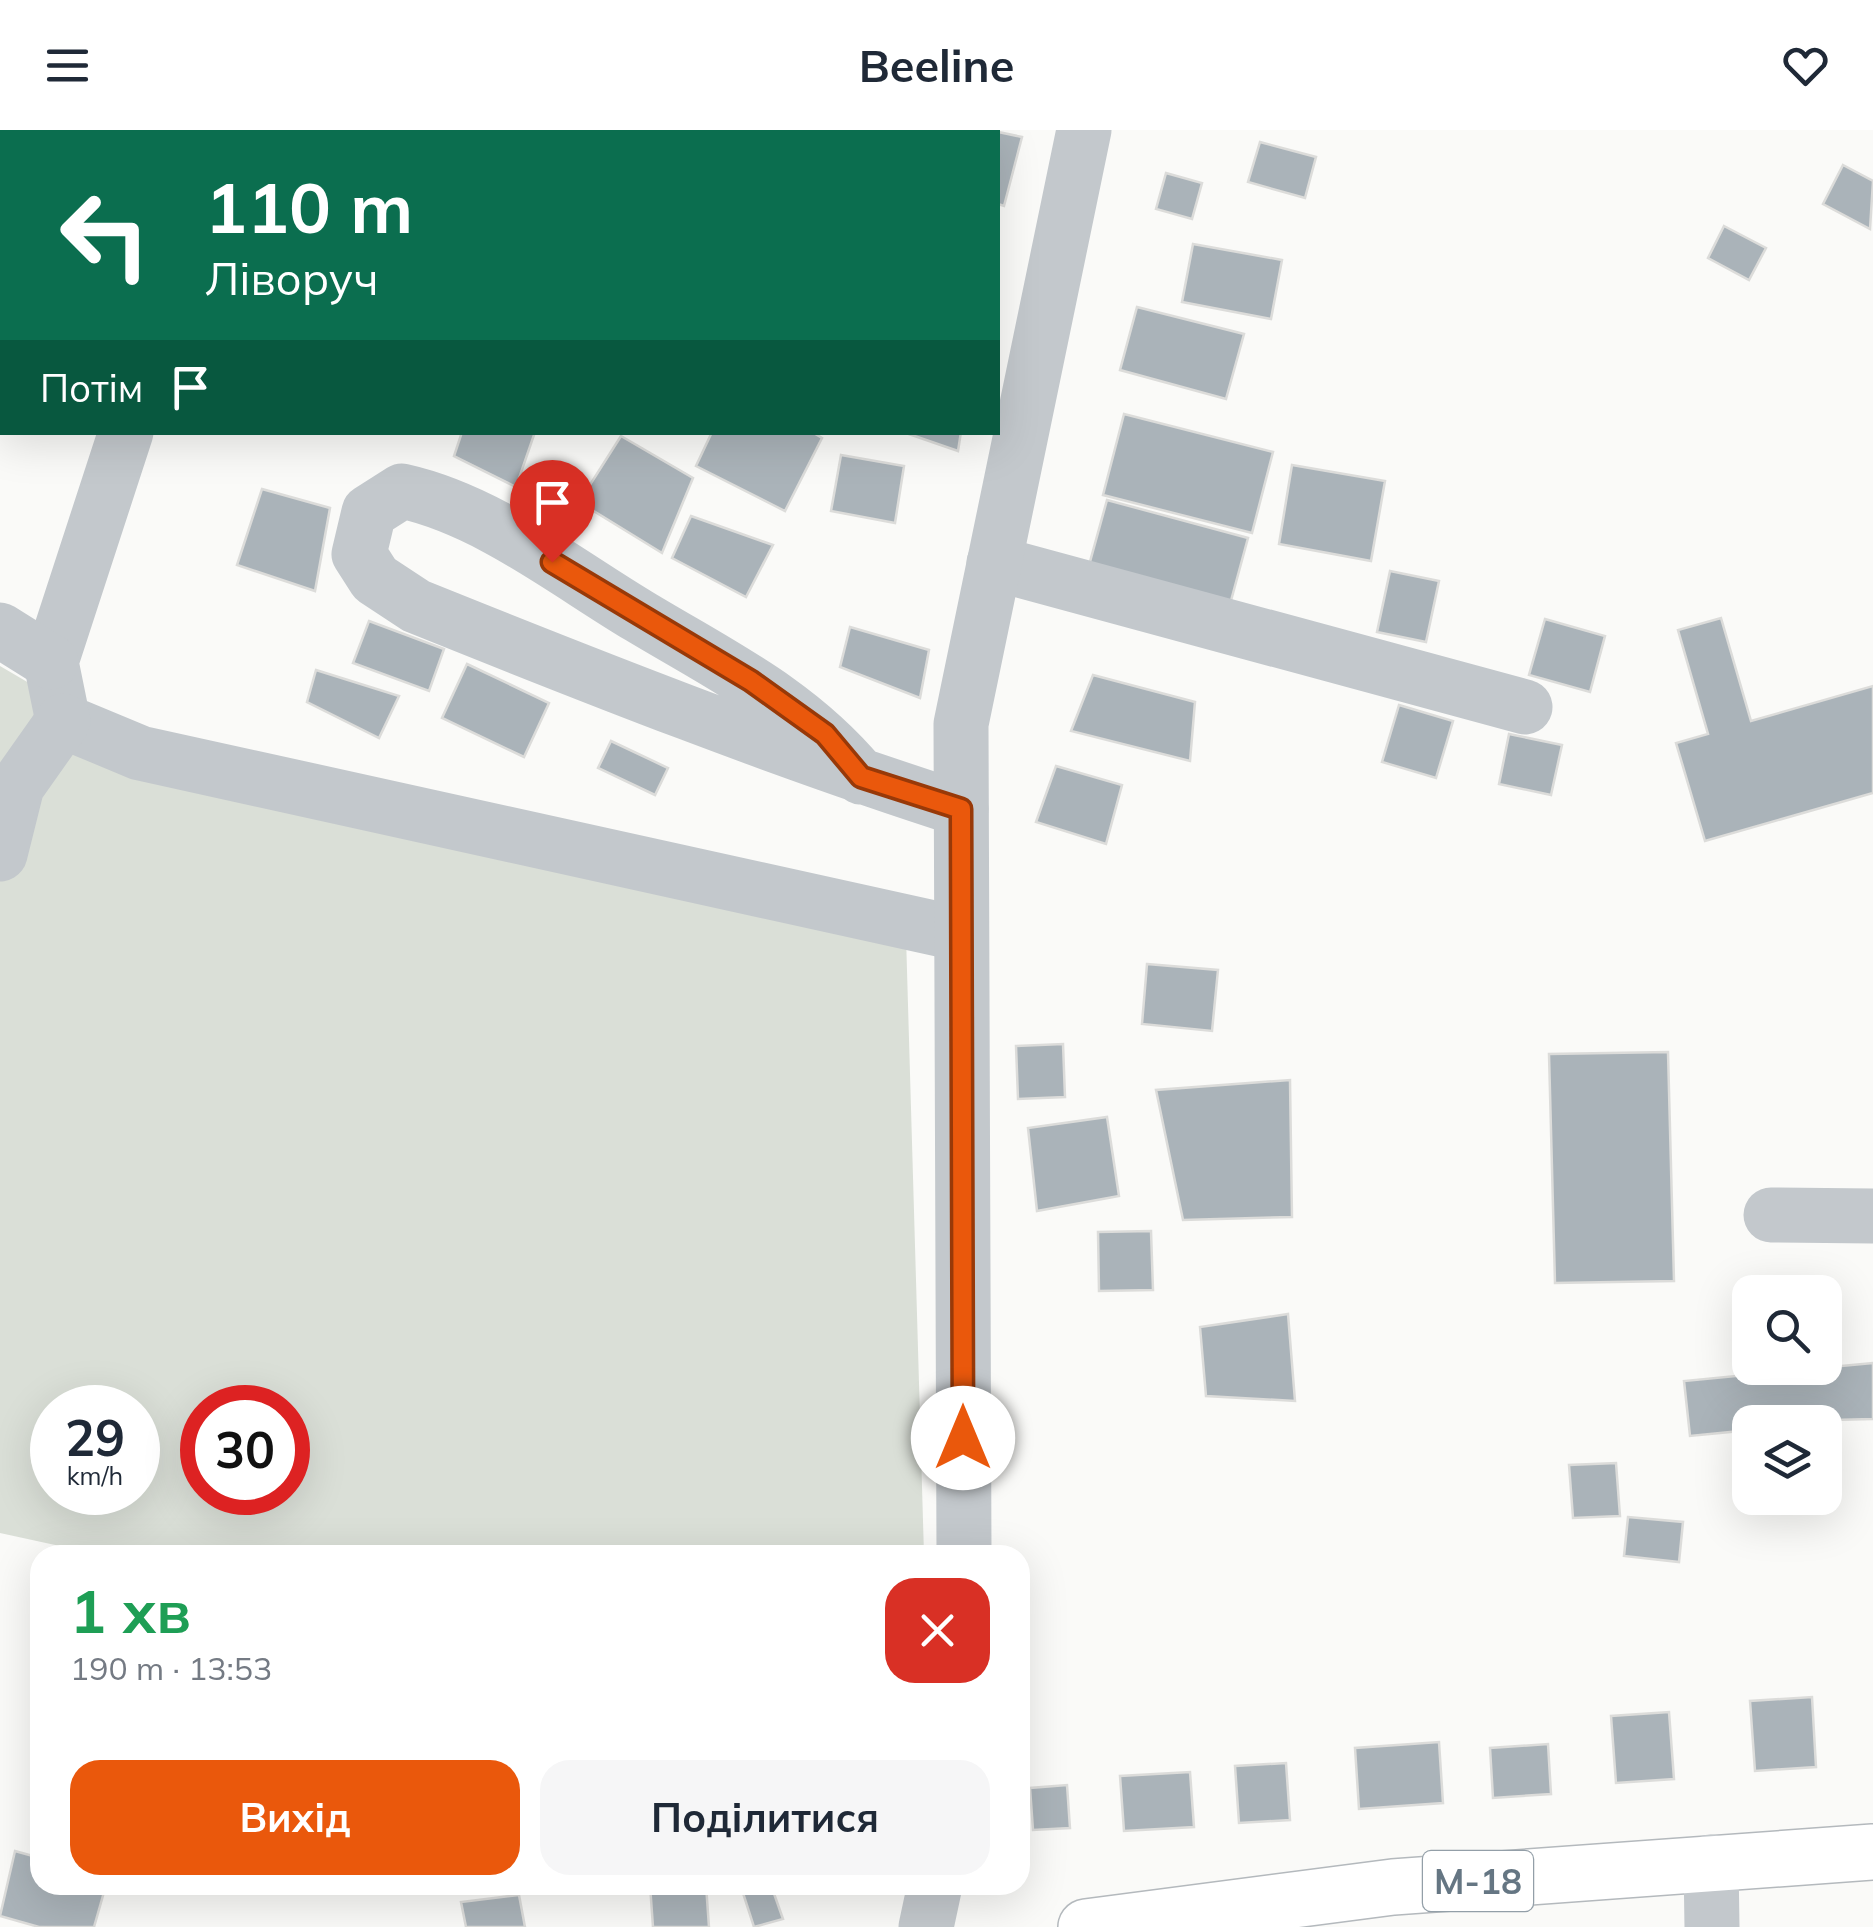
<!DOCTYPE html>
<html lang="uk">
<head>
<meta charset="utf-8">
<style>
  :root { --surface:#fff; --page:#f6f6f7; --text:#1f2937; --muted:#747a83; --accent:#ea580c }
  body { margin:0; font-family:Mulish,sans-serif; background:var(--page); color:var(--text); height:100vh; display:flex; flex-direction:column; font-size:38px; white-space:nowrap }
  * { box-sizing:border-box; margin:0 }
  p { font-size:32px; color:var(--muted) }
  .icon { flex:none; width:55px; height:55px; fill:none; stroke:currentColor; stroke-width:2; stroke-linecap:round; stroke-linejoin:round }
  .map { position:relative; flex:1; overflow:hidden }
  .drawer { position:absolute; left:30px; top:1415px; width:1000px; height:350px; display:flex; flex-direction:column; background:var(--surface); border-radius:30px; box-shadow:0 10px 40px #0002 }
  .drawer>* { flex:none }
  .banner { position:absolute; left:0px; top:0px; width:1000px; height:305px; box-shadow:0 10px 40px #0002; background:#0b6e4f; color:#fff; overflow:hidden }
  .buttons { position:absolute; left:1732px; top:1145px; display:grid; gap:20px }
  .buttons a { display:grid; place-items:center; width:110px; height:110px; border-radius:20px; background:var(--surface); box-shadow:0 10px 40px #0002; font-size:50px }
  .speed { position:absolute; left:30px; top:1255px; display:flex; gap:20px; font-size:50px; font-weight:700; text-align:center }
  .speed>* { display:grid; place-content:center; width:130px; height:130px; border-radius:50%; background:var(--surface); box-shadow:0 10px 40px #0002; line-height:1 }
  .speed small { font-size:25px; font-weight:400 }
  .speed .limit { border:15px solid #d22; background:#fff; color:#111 }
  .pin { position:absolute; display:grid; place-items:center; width:85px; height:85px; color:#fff; margin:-102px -42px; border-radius:50% 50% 50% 0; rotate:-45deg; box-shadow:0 0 10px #0007 }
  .pin .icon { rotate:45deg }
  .me { position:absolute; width:110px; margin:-55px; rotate:0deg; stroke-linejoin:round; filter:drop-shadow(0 0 8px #0008) }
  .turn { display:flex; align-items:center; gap:35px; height:210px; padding:0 40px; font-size:45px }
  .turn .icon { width:130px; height:130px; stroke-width:2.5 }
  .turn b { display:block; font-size:70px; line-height:85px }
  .then { display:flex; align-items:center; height:95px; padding:0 40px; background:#0003; gap:20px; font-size:38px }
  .round { display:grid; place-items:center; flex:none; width:105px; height:105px; border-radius:30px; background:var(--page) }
  .overview { display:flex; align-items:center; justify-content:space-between; height:170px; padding:0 40px }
  h1 { font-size:60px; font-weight:700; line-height:75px; color:#1e9e55 }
  .button { display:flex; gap:20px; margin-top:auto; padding:20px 40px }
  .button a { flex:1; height:115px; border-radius:30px; background:var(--accent); color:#fff; font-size:40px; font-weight:700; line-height:115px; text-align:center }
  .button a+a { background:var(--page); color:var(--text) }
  header { display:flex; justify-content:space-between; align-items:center; height:130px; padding:0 40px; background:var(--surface); font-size:45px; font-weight:700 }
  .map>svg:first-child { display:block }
  .green { fill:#dadfd7; fill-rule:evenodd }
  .building { fill:#aab3b9; stroke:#dcdcda; stroke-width:2.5 }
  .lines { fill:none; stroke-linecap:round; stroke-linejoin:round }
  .highway-casing { stroke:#b4b9bd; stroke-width:58 }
  .minor { stroke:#c3c8cc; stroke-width:55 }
  .highway { stroke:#fff; stroke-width:55 }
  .route-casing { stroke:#983908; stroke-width:25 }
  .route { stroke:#ea580c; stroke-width:18 }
  .labels { text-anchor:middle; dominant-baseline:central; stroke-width:10; stroke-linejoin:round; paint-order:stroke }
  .shield { fill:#fff; stroke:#939fa8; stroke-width:2.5 }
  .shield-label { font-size:35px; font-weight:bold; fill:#657683 }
</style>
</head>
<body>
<header><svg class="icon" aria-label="menu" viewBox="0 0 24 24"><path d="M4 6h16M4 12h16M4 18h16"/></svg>Beeline<svg class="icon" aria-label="heart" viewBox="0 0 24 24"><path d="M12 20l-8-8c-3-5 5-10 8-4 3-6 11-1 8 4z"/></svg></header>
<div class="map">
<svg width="1873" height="1797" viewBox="0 0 1873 1797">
  <rect width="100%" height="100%" fill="#fafaf8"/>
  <!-- green -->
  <path class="green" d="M 0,536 L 29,553 L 48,615 L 906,806 L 924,1425 L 101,1425 L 0,1403 ZM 52,1278 L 138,1278 L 138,1362 L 52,1362 ZM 202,1278 L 288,1278 L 288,1362 L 202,1362 Z"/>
  <!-- building -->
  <g class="building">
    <polygon points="907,0 989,0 1022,7 1004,76 998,74 998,2"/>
    <polygon points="1260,12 1316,27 1305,68 1248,52"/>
    <polygon points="1843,35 1873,51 1870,99 1823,74"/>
    <polygon points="1166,43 1202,53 1192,89 1156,79"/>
    <polygon points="1724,96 1766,118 1749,150 1708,128"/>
    <polygon points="1193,114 1282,130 1271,189 1182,172"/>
    <polygon points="1137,177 1244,204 1226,269 1120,240"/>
    <polygon points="1124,284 1273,322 1252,403 1103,365"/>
    <polygon points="462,302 535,302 516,357 454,326"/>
    <polygon points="712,302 812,302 822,308 785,381 696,336"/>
    <polygon points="903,302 961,302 958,321"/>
    <polygon points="621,306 693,348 662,423 579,372"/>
    <polygon points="841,325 904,336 895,393 831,381"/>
    <polygon points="1292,335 1385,351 1371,431 1279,414"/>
    <polygon points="262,359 330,378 315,461 237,435"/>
    <polygon points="1107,370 1248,408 1229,478 1088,439"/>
    <polygon points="691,386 773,415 746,467 672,428"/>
    <polygon points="1390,441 1439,451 1426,512 1377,502"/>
    <polygon points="1721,488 1751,591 1873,556 1873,663 1705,711 1676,613 1708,604 1678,500"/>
    <polygon points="1545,489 1605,506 1590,562 1529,545"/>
    <polygon points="369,491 444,519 429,561 353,533"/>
    <polygon points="850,497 929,520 920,568 840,537"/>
    <polygon points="467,534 549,573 524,627 442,588"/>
    <polygon points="316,540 399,566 379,608 307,572"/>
    <polygon points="1093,545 1195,572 1190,631 1071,601"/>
    <polygon points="1399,575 1453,591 1436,648 1382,632"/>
    <polygon points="1509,604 1562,615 1551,665 1499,654"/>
    <polygon points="611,611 668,638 655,665 598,638"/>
    <polygon points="1056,636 1122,655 1106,714 1036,692"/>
    <polygon points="1147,834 1218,840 1212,901 1142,894"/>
    <polygon points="1063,914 1065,967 1018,969 1016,916"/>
    <polygon points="1668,922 1674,1151 1555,1153 1549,924"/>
    <polygon points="1290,950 1292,1087 1183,1090 1156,960"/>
    <polygon points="1107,987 1119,1066 1037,1081 1028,998"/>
    <polygon points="1151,1101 1153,1160 1099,1161 1098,1102"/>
    <polygon points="1288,1184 1295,1271 1206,1266 1200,1197"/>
    <polygon points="1873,1233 1873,1289 1750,1292 1750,1300 1690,1306 1684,1251"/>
    <polygon points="1616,1333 1620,1386 1573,1388 1569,1335"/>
    <polygon points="1628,1387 1683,1392 1679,1432 1624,1426"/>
    <polygon points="1812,1567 1816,1637 1755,1641 1750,1571"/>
    <polygon points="1669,1582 1674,1649 1616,1653 1611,1586"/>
    <polygon points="1439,1612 1443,1673 1359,1679 1355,1618"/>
    <polygon points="1548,1614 1551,1664 1493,1668 1490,1618"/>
    <polygon points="1286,1633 1290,1690 1239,1693 1235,1636"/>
    <polygon points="1190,1642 1194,1697 1124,1701 1120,1646"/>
    <polygon points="1067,1655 1070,1698 1033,1700 1030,1658"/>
    <polygon points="15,1721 40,1728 40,1755 106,1755 94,1797 39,1797 0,1786"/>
    <polygon points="650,1755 706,1755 709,1797 653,1797"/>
    <polygon points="757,1755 771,1755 783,1789 754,1797 742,1760"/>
    <polygon points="519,1765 525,1797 466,1797 461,1772"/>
  </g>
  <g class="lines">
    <!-- highway casing -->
    <g class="highway-casing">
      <polyline id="highway" points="1086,1797 1393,1757 1873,1722"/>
    </g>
    <!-- minor -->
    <g class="minor">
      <polyline points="55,2 56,0"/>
      <polyline points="274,2 275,0"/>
      <polyline points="0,216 2,205"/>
      <polyline points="126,302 51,532 63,591 140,623 961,804"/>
      <polyline points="994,433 1525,577"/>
      <polyline points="0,500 51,532"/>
      <path d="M 861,647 C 797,571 722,536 639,486 C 564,441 488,380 402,361 L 369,382 L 359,424 L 375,449 L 416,476 C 595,548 777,620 961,679"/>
      <polyline points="0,724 17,656 63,591"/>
      <polyline points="1771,1085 1873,1086"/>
      <polyline points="964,1425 961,594 1084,0"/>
      <polyline points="1711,1732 1712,1797"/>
      <polyline points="926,1797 935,1755"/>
    </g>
    <!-- highway -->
    <use href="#highway" class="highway"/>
  </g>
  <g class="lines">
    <!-- route casing -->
    <g class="route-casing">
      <polyline id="route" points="552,432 751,551 825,604 861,647 961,679 963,1308"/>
    </g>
    <!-- route -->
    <use href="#route" class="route"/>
  </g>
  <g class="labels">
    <!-- shield labels -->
    <rect class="shield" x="1423" y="1721" width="110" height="60" rx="8"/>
    <g class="shield-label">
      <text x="1478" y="1751">М-18</text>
    </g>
  </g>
</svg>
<div class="buttons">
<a><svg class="icon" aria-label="search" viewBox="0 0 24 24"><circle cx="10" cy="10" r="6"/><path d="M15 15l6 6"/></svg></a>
<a><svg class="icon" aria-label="layers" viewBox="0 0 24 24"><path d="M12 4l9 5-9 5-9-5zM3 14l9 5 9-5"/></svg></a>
</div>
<div class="speed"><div>29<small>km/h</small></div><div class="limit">30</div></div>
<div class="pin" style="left:552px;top:432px;background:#d93025"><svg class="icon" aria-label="arrive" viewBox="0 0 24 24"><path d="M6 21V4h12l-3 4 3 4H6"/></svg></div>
<svg class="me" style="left:963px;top:1308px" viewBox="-20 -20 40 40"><circle r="19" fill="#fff"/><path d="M0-13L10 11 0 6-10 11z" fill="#ea580c"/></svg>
<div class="banner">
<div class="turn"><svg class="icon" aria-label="left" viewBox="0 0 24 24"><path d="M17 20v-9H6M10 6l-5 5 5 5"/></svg><div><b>110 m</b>Ліворуч</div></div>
<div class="then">Потім<svg class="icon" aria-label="arrive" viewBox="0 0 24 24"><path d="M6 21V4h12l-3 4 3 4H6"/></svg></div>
</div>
<section class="drawer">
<div class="overview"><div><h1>1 хв</h1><p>190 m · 13:53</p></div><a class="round" style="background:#d93025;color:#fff"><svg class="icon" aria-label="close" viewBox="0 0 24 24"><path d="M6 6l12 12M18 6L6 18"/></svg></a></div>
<div class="button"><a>Вихід</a><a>Поділитися</a></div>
</section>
</div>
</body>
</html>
